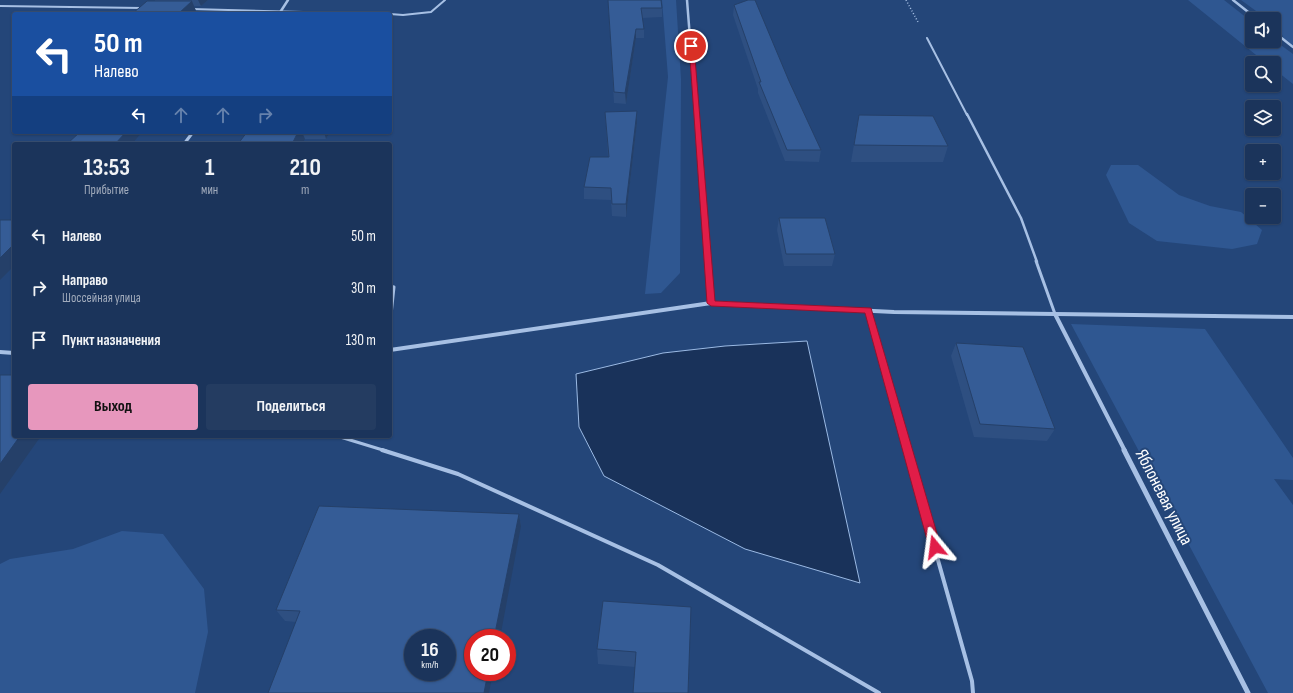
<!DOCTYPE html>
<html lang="ru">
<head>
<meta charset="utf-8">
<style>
  :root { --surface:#1b345b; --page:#243c61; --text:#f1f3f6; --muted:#a0aabb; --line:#394f71; --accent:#e797bd }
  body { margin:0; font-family:"Sofia Sans Condensed",sans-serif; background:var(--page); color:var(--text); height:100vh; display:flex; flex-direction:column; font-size:15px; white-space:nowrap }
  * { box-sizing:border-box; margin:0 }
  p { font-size:13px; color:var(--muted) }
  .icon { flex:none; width:22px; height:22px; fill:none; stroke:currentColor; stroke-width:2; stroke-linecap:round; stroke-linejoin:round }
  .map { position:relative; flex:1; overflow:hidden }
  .details { position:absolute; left:12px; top:142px; width:380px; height:296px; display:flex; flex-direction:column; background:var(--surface); border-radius:4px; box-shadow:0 1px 3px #0004,0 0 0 1px var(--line) }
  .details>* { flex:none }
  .top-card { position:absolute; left:12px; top:12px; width:380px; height:122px; border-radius:4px; box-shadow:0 1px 3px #0004,0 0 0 1px var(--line); background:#1a4fa0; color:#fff; overflow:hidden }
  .controls { position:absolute; left:1245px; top:12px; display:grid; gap:8px }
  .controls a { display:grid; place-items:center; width:36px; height:36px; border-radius:4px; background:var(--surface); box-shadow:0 1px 3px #0004,0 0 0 1px var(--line); font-size:20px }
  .speed { position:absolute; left:404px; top:629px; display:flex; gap:8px; font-size:20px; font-weight:700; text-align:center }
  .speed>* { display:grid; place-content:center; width:52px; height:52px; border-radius:50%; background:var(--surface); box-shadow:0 1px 3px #0004,0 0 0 1px var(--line); line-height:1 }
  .speed small { font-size:10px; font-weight:400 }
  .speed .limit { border:6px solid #d22; background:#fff; color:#111 }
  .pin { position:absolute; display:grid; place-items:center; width:34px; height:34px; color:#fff; margin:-17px; border:2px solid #fff; border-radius:50%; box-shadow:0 1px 4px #0007 }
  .me { position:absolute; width:44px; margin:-22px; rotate:344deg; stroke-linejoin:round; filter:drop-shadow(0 0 3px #0008) }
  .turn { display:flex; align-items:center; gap:14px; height:84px; padding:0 16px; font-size:18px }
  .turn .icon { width:52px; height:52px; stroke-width:2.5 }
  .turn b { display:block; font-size:28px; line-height:34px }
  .lanes { display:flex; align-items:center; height:38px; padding:0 16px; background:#0003; justify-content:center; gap:20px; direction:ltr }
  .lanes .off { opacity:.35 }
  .eta { display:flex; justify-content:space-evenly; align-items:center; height:68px; text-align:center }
  .eta b { font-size:24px; font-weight:700; line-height:28px }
  .action { display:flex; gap:8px; margin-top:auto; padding:8px 16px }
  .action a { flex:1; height:46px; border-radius:4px; background:var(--accent); color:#111; font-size:16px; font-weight:700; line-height:46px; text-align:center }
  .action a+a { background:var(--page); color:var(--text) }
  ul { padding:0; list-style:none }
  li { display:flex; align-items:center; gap:12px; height:52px; padding:0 16px }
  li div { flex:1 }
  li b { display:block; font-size:15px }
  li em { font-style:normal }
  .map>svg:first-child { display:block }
  .green { fill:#2f5791 }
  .water { fill:#19325a; stroke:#9bbae4 }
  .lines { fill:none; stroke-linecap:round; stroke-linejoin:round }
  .path { stroke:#a7c0e4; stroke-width:1.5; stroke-dasharray:1 2; stroke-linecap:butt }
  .service-far3 { stroke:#a7c0e4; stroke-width:2 }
  .service-far2 { stroke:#a7c0e4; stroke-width:2.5 }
  .service-far1 { stroke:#a7c0e4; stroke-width:3 }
  .service { stroke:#a7c0e4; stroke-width:4 }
  .minor-far3 { stroke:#a7c0e4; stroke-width:2.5 }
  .minor-far2 { stroke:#a7c0e4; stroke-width:3 }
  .minor-far1 { stroke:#a7c0e4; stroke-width:4 }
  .minor { stroke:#a7c0e4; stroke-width:5 }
  .wall { fill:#2e4f81 }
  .shaded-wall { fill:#254069 }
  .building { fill:#355c96; stroke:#254069; fill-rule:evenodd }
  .route { fill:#e11d48; stroke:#92132f }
  .labels { text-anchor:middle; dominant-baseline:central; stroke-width:4; stroke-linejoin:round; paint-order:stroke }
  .near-street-label { font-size:18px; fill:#fff; stroke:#244679 }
</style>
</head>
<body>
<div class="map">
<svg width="1293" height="693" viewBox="0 0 1293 693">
  <rect width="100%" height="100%" fill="#244679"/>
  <!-- green -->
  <g class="green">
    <polygon points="662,0 676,0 681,79 680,273 661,293 645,294 668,77"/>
    <polygon points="1188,0 1224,0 1252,22 1252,41 1274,41 1274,40 1293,54 1293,84 1274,69 1274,63 1266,63"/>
    <polygon points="1241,0 1293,0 1293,47 1284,40 1280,29 1274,25 1274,19 1267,19"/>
    <polygon points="1111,165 1138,165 1179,195 1210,206 1241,212 1262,230 1257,244 1232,249 1157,241 1129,223 1106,175"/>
    <polygon points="1071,324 1205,329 1293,458 1293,480 1274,479 1293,505 1293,693 1268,693"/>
    <polygon points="122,531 163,534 204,589 208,632 195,693 0,693 0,564 10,559 73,549"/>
  </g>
  <!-- water -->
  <polygon class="water" points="807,341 860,583 745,549 604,476 579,427 576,374 663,353 725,346"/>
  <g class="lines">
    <!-- path -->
    <polyline class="path" points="906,0 918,22"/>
    <!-- service-far3 -->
    <g class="service-far3">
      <polyline points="0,6 142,8"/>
      <polyline points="191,9 382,14"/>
      <polyline points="390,14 403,15 431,12 445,0"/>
      <polyline points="927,38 967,115"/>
    </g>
    <!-- service-far2 -->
    <polyline class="service-far2" points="967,114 1021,218 1037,262"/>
    <!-- service-far1 -->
    <g class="service-far1">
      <polyline points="1036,261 1055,314"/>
      <polyline points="390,286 394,287 390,324"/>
      <polyline points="868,310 908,451"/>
      <polyline points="337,436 386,451"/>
    </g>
    <!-- service -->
    <g class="service">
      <polyline points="382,450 458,474 658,565 879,693"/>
      <polyline points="907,450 972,681 973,693"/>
    </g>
    <!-- minor-far3 -->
    <g class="minor-far3">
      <polyline points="687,0 696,115"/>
      <polyline points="1233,0 1257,19"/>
      <polyline points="279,14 288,0"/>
      <polyline points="1274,32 1293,47"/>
    </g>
    <!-- minor-far2 -->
    <g class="minor-far2">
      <polyline points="696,114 708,262"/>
      <polyline points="184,144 193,132"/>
    </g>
    <!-- minor-far1 -->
    <g class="minor-far1">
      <polyline points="708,261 711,303"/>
      <polyline points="1055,314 1125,451"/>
      <polyline points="390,350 711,303 894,312 1293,317"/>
      <polyline points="0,352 14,353"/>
    </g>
    <!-- minor -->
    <polyline class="minor" points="1124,450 1248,693"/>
  </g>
  <!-- wall -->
  <g class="wall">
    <polygon points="155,0 208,0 201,6 194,6 196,11 155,1"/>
    <polygon points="608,0 662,8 662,17 642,18 644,29 644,38 636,38 626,104 614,103"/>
    <polygon points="734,5 789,81 821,150 819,162 785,161 758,93 758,89 733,15"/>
    <polygon points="605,112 637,123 626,217 612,216 611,200 584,199 584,187 608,157"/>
    <polygon points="859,115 948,146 943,162 851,162"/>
    <polygon points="247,132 330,132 326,139 305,139"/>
    <polygon points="779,218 835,254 832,266 784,266 777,230"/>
    <polygon points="956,343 1055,429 1047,441 974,437 951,356"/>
    <polygon points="519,514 521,526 296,622 285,621 276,610"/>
    <polygon points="691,607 635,667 598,664 597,649"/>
  </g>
  <!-- shaded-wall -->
  <g class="shaded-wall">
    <polygon points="198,0 208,0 201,6"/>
    <polygon points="192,1 196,11 193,14 178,14"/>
    <polygon points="636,29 636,38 626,104 625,93"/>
    <polygon points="637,111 637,123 626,217 626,204"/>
    <polygon points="126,132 142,132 132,144 115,144"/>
    <polygon points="298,132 302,132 305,139 302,144 292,144"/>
    <polygon points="324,132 330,132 326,139"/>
    <polygon points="14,244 14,266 0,280 0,258"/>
    <polygon points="20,436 41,436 0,494 0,464"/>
    <polygon points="519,514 521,526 500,638 494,638"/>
    <polygon points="488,672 493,672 489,693 484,693"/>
  </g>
  <!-- building -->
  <g class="building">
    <polygon points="608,0 661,0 662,8 641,8 644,29 636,29 625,93 614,92"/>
    <polygon points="748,0 755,0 789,81 821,150 787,150 759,82 761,82 734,5"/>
    <polygon points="147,1 192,1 178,14 132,14"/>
    <polygon points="637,111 626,204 612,204 611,188 584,187 590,157 609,157 605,112"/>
    <polygon points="859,115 933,116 948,146 854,145"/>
    <polygon points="80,132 126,132 115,144 67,144"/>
    <polygon points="247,132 298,132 292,144 238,144"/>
    <polygon points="779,218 825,218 835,254 786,254"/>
    <polygon points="0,220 14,220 14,244 0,258"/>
    <polygon points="956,343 1023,347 1055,429 980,424"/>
    <polygon points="0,375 14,375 14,436 20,436 0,464"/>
    <path d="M 319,506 L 519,514 L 494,638 L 473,638 L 473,672 L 488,672 L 484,693 L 268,693 L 300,611 L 276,610 ZM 413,638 L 447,638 L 447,672 L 413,672 Z"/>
    <polygon points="603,601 691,607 688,693 633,693 636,652 597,649"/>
  </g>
  <!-- route -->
  <polygon class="route" points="689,44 694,46 715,301 871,308 941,547 939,551 935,552 931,551 929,547 865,313 711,306 707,303"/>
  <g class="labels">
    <!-- near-street labels -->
    <g class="near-street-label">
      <text transform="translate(1164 497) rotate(63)">Яблоневая улица</text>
    </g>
  </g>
</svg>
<div class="controls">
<a><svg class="icon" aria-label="sound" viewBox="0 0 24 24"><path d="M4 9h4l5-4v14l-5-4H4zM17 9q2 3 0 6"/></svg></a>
<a><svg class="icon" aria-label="search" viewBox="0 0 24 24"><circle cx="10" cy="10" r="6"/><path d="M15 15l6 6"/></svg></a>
<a><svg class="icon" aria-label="layers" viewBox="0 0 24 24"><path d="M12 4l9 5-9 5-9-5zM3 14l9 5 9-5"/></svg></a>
<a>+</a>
<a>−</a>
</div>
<div class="speed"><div>16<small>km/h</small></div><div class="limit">20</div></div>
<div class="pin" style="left:691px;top:46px;background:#d93025"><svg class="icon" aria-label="arrive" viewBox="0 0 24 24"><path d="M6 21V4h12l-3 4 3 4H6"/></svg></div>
<svg class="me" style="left:935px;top:547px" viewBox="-20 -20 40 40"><path d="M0-17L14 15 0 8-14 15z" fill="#e11d48" stroke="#fff" stroke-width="4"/></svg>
<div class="top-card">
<div class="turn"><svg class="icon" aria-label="left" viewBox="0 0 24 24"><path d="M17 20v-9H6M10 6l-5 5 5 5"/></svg><div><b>50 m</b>Налево</div></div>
<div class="lanes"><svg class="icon" aria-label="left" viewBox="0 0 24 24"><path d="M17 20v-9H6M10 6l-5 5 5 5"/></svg><svg class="icon off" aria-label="ahead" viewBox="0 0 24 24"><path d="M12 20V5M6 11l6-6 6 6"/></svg><svg class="icon off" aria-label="ahead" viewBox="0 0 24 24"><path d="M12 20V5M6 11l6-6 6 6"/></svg><svg class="icon off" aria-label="right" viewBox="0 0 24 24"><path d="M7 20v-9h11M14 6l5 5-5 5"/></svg></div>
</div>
<section class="details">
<div class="eta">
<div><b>13:53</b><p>Прибытие</p></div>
<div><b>1</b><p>мин</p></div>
<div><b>210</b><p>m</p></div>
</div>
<ul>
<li><svg class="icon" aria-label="left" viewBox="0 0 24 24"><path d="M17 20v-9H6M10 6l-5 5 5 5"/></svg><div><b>Налево</b></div><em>50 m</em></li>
<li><svg class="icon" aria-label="right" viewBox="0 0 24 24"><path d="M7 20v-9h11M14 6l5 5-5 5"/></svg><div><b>Направо</b><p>Шоссейная улица</p></div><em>30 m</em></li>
<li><svg class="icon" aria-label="arrive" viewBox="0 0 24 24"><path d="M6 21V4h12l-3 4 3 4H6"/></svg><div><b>Пункт назначения</b></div><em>130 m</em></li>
</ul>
<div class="action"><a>Выход</a><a>Поделиться</a></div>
</section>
</div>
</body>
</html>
